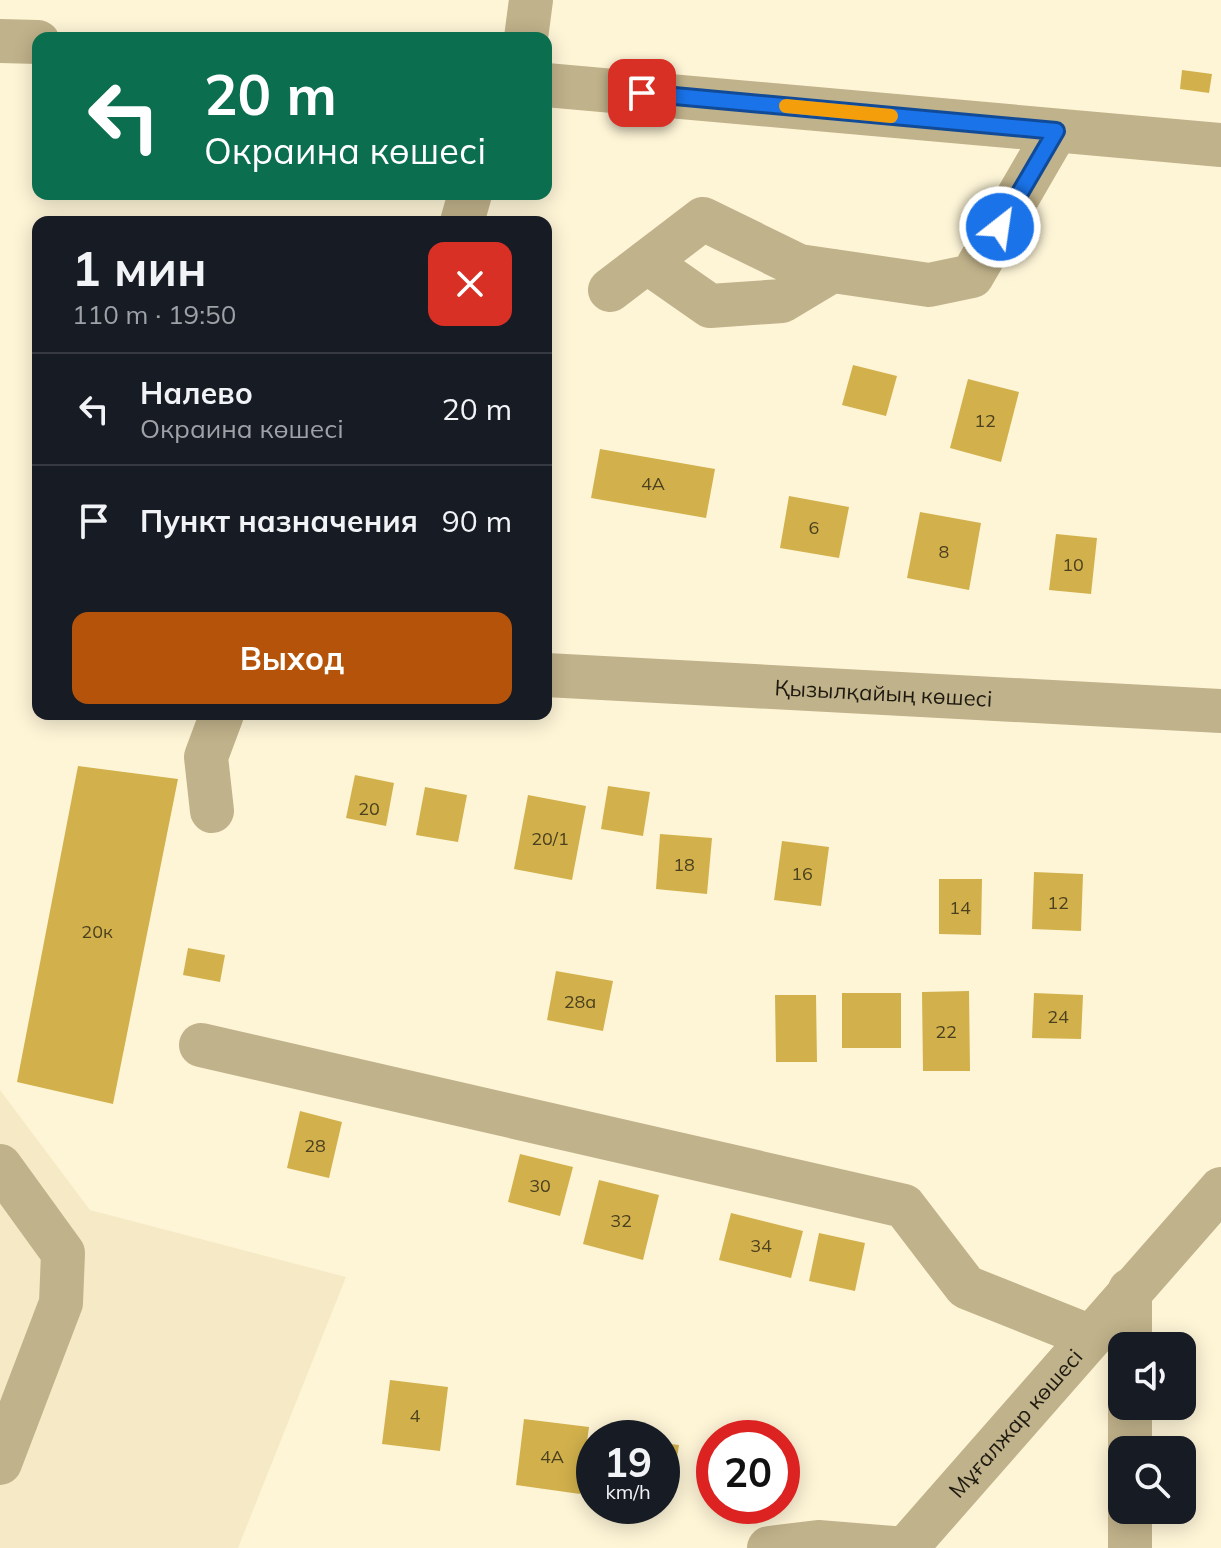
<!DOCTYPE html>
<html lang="ru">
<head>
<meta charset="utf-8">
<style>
  :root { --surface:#171b24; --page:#20242c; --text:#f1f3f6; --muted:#9ea1a6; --line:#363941; --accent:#b45309 }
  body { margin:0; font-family:Mulish,sans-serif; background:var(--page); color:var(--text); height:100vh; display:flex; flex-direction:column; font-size:30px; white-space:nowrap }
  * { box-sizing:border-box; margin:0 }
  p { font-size:26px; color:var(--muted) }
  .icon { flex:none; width:44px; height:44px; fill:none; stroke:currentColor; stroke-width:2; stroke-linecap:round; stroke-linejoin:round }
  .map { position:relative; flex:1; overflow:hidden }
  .panel { position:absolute; left:32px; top:216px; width:520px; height:504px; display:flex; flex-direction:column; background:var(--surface); border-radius:16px; box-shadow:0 4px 20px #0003 }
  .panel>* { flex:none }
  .hud { position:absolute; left:32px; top:32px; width:520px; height:168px; border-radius:16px; box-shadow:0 4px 20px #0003; background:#0b6e4f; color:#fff; overflow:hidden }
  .fabs { position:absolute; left:1108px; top:1332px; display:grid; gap:16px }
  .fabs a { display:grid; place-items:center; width:88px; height:88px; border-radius:16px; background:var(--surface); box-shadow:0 4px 20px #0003; font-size:40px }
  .speed { position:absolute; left:576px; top:1420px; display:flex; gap:16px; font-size:40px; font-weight:700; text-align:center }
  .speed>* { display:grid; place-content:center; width:104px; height:104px; border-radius:50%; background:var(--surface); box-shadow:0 4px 20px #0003; line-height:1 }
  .speed small { font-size:20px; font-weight:400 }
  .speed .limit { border:12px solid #d22; background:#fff; color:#111 }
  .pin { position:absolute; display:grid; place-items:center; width:68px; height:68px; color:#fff; margin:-34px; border-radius:16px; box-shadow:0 4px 12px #0006 }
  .me { position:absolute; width:88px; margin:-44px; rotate:30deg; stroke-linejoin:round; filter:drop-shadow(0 0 6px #0008) }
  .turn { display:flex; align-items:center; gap:28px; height:168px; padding:0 40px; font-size:36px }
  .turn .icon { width:104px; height:104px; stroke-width:2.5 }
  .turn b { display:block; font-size:56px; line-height:68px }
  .round { display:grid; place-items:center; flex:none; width:84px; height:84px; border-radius:16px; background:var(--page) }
  .headline { display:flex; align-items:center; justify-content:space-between; height:136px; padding:0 40px }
  h1 { font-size:48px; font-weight:700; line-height:60px }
  .primary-button { display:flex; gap:16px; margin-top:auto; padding:16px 40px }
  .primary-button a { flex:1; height:92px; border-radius:16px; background:var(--accent); color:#fff; font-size:32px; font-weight:700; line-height:92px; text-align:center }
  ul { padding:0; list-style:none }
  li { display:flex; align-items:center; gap:24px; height:112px; padding:0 40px; border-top:2px solid var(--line) }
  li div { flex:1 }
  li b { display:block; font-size:30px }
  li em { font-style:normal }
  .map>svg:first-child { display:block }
  .built { fill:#f6eac6 }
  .building { fill:#d2b14c }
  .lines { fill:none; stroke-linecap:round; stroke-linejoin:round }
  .minor { stroke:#c0b28a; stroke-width:44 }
  .route-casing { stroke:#114b97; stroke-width:20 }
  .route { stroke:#1a73e8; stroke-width:14 }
  .slow { stroke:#f59e0b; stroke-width:14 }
  .labels { text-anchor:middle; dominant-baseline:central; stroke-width:7; stroke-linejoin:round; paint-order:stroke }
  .number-label { font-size:18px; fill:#4b401f }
  .street-label { font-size:22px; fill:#1e1a10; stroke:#fff }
</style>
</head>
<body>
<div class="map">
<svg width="1221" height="1548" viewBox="0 0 1221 1548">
  <rect width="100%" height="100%" fill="#fef5d7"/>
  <!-- built -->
  <polygon class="built" points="0,1090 90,1210 346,1277 238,1548 0,1548"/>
  <!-- building -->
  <g class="building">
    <polygon points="1182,70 1212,74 1209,93 1180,89"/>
    <polygon points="853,365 897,376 886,416 842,405"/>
    <polygon points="968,379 1019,392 1001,462 950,448"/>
    <polygon points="600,449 715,469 706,518 591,498"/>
    <polygon points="789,496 849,507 839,558 780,548"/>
    <polygon points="920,512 981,523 969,590 907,578"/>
    <polygon points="1056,534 1097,538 1091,594 1049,590"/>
    <polygon points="78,766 178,779 113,1104 17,1082"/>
    <polygon points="355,775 394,783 386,826 346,818"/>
    <polygon points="608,786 650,792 643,836 601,829"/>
    <polygon points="425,787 467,795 458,842 416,835"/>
    <polygon points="528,795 586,806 572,880 514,869"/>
    <polygon points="660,834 712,838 707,894 656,889"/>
    <polygon points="782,841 829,847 821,906 774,900"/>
    <polygon points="1034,872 1083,874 1081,931 1032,929"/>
    <polygon points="939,879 982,879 981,935 939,934"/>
    <polygon points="188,948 225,955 220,982 183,975"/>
    <polygon points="556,971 613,981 603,1031 547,1020"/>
    <polygon points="969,991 970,1071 923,1071 922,992"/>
    <rect x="842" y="993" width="59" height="55"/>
    <polygon points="1034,993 1083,995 1081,1039 1032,1038"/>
    <polygon points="775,995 816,995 817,1062 776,1062"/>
    <polygon points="300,1111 342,1122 329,1178 287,1168"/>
    <polygon points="520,1154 573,1167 560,1216 508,1202"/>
    <polygon points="599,1180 659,1195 643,1260 583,1244"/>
    <polygon points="731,1213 803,1231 791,1278 719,1260"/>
    <polygon points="819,1233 865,1243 855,1291 809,1281"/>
    <polygon points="390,1380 448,1387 440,1451 382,1444"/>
    <polygon points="524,1419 589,1427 580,1494 516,1485"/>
    <polygon points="662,1443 679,1445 670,1502 662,1501"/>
  </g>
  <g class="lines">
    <!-- minor -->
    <g class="minor">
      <polyline points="526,38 531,0"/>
      <polyline points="0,41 38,42"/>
      <polyline points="546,85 1221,145"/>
      <polyline points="462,222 470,194"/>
      <polyline points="647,262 710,306 782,301 832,271"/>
      <polyline points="610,290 703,219 799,266 929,285 972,276 1056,131"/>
      <path id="s1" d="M 546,675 L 1221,711"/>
      <polyline points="212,811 206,757 222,714"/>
      <polyline points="201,1045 904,1206 966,1287 1091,1337"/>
      <polyline points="0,1166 63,1253 61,1303 0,1463"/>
      <polyline points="1130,1290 1130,1346"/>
      <polyline points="1130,1406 1130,1450"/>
      <polyline points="1130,1510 1130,1548"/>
      <polyline points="769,1548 818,1542 893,1548"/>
      <path id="s2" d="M 906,1548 L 1221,1189"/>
    </g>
  </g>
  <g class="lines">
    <!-- route casing -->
    <g class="route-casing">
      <polyline id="route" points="642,93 1056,131 1000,227"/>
    </g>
    <!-- route -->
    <use href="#route" class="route"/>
    <!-- slow -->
    <polyline class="slow" points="786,106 891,116"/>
  </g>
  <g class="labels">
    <!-- number labels -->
    <g class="number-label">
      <text x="985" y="420">12</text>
      <text x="653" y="483">4А</text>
      <text x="814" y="527">6</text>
      <text x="944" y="551">8</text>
      <text x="1073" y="564">10</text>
      <text x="369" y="808">20</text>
      <text x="550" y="838">20/1</text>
      <text x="684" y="864">18</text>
      <text x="802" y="873">16</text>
      <text x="1058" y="902">12</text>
      <text x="960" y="907">14</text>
      <text x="97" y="931">20к</text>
      <text x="580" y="1001">28а</text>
      <text x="1058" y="1016">24</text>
      <text x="946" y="1031">22</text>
      <text x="315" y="1145">28</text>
      <text x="540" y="1185">30</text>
      <text x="621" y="1220">32</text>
      <text x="761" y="1245">34</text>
      <text x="415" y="1415">4</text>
      <text x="552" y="1456">4А</text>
    </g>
    <!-- street labels -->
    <g class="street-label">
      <text stroke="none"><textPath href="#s1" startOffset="338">Қызылқайың көшесі</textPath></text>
      <text stroke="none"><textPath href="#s2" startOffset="166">Мұғалжар көшесі</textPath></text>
    </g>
  </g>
</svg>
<div class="fabs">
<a><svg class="icon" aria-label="sound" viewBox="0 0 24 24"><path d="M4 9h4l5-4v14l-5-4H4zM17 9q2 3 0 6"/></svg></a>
<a><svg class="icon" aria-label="search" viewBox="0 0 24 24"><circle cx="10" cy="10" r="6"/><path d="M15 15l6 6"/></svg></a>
</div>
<div class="speed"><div>19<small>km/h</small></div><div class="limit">20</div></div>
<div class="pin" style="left:642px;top:93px;background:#d93025"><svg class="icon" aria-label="arrive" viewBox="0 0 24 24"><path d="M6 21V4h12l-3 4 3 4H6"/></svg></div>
<svg class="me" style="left:1000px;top:227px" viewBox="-20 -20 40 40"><circle r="17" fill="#1a73e8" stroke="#fff" stroke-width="3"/><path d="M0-11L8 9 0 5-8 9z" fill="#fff"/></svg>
<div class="hud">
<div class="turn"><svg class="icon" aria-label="left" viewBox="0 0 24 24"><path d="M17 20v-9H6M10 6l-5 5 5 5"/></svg><div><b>20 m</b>Окраина көшесі</div></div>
</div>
<section class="panel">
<div class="headline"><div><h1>1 мин</h1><p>110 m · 19:50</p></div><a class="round" style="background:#d93025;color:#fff"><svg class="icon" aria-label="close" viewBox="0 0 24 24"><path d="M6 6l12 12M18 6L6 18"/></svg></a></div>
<ul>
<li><svg class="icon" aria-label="left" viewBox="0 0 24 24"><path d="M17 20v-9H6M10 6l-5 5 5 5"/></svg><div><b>Налево</b><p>Окраина көшесі</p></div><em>20 m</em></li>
<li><svg class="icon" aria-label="arrive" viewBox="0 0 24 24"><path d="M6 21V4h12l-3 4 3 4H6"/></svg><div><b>Пункт назначения</b></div><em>90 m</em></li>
</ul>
<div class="primary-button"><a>Выход</a></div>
</section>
</div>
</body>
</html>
